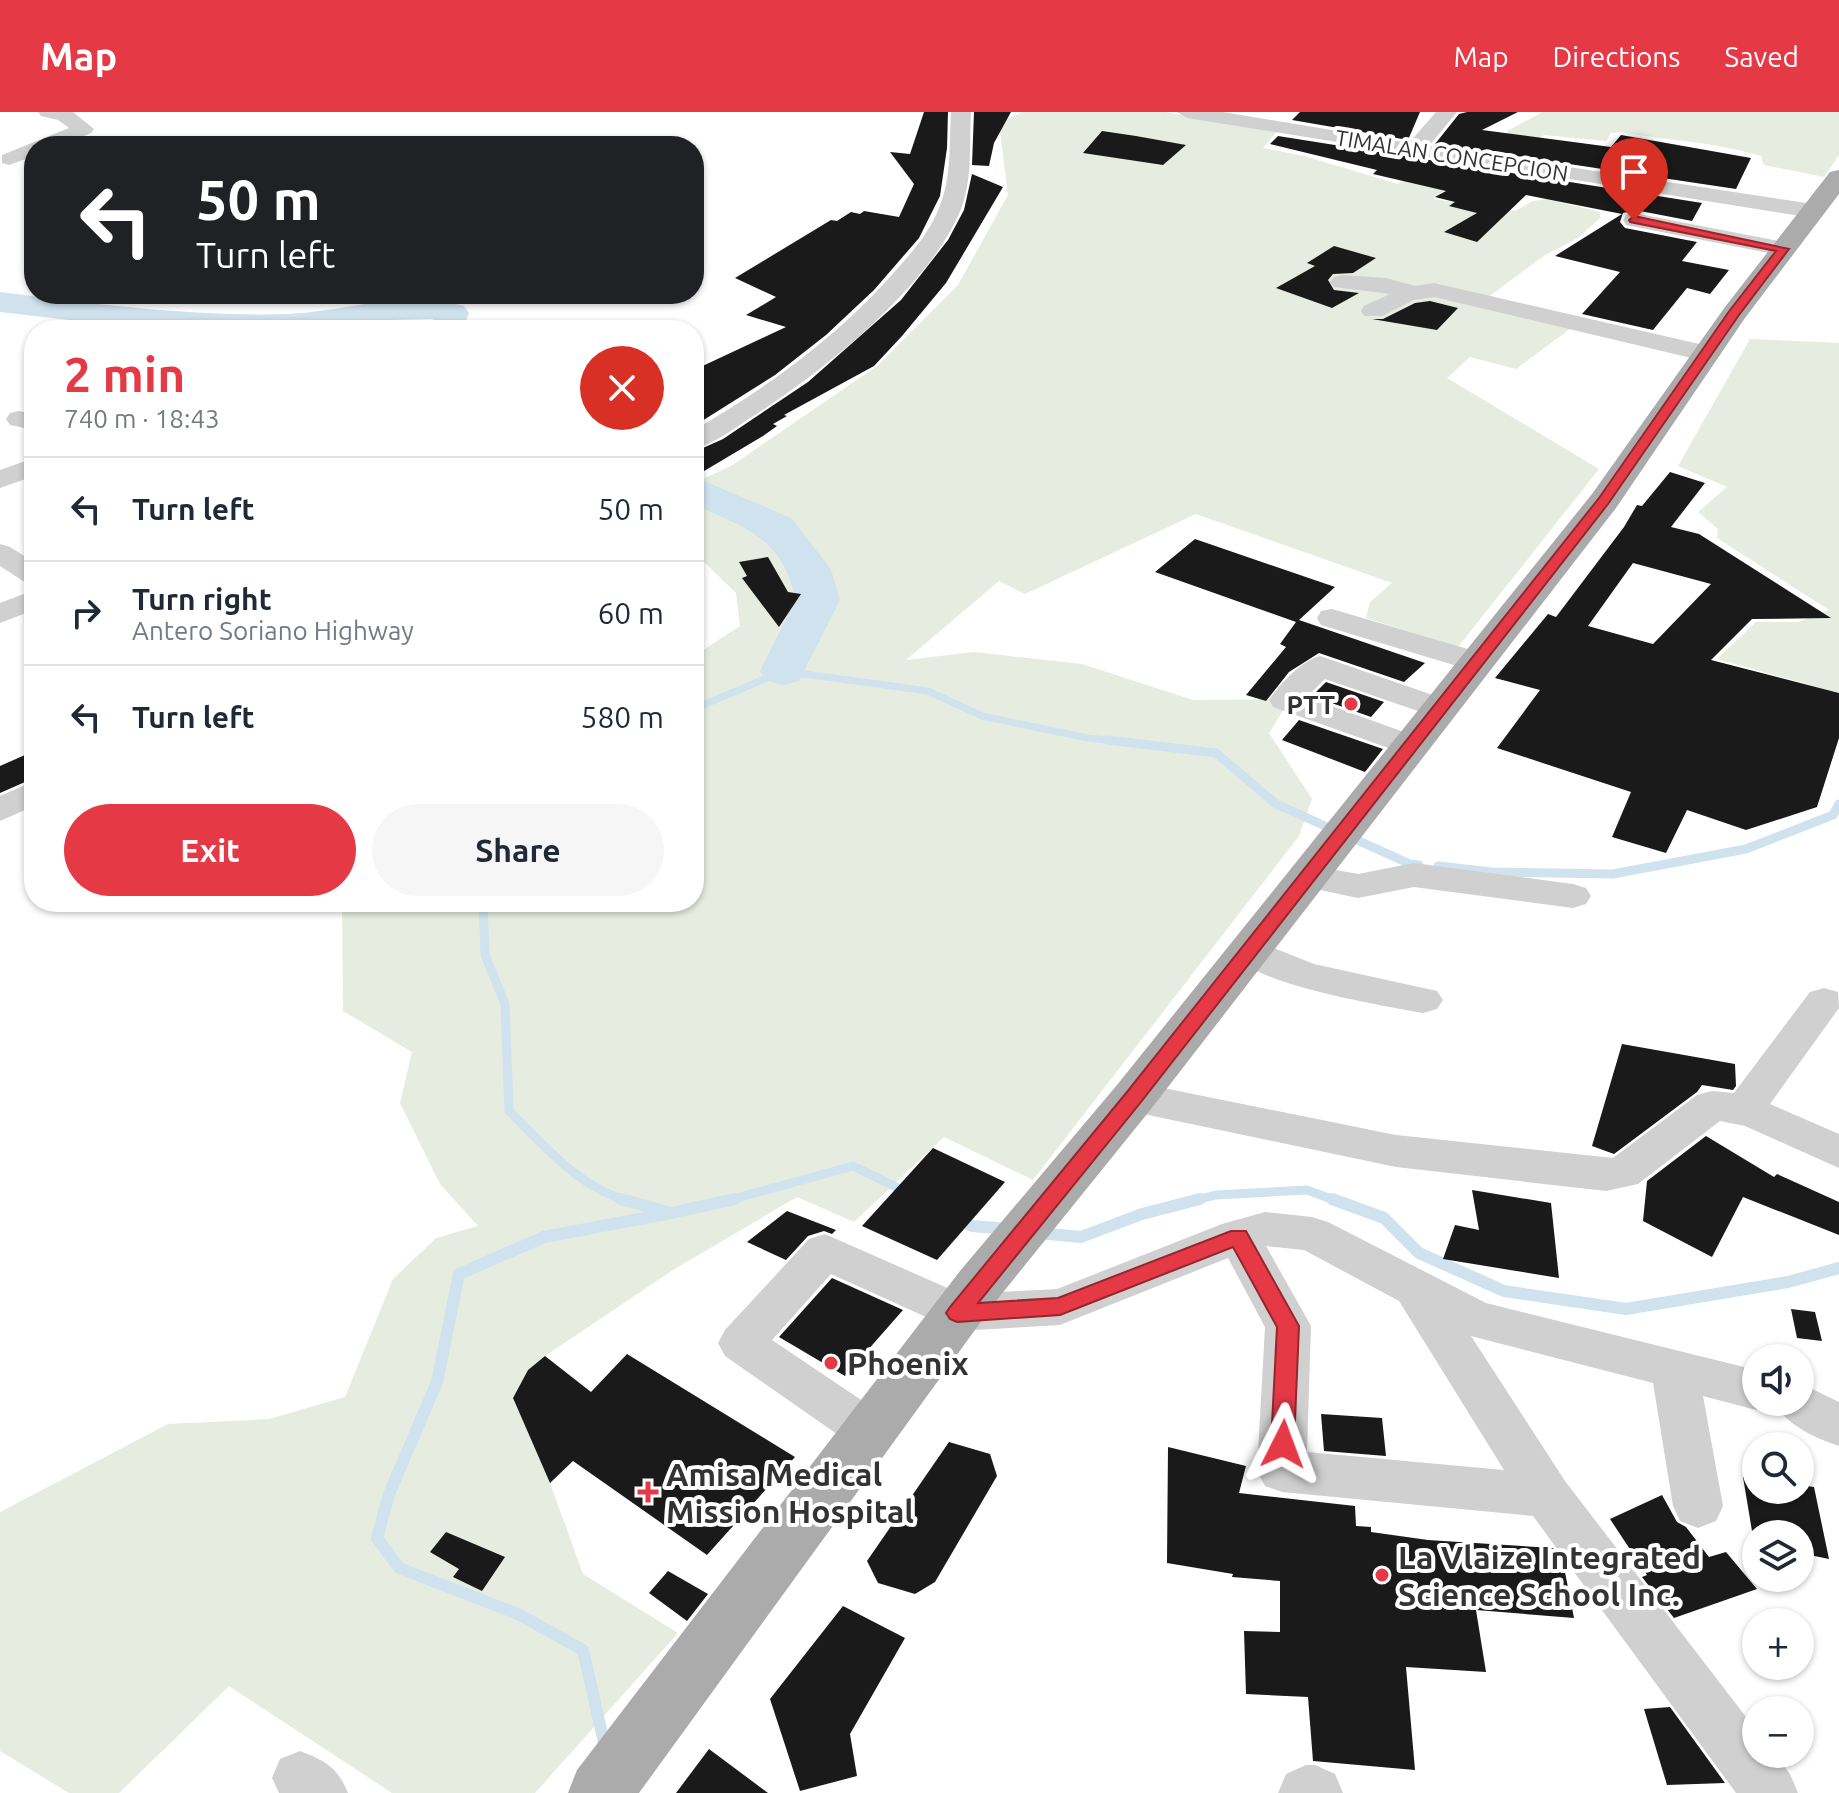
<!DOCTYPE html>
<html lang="en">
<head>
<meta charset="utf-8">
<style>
  :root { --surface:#fff; --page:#f6f6f7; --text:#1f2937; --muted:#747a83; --line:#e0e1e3; --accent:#e63946 }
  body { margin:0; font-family:Ubuntu,sans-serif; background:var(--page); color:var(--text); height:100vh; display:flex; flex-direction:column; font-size:30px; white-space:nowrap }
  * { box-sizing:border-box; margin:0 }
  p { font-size:26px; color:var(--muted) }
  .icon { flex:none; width:44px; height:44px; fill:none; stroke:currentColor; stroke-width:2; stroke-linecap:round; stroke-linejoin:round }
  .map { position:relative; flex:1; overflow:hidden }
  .side { position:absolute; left:24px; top:208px; width:680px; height:592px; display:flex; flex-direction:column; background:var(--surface); border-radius:32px; box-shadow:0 2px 6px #0004 }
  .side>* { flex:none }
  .guide { position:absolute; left:24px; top:24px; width:680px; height:168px; border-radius:32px; box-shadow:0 2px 6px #0004; background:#202124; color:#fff; overflow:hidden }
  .controls { position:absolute; left:1742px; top:1232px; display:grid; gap:16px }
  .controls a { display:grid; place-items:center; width:72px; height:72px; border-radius:50%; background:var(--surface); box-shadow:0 2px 6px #0004; font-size:40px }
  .pin { position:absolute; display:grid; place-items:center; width:68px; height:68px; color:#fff; margin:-82px -34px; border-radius:50% 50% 50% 0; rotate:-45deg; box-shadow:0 0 8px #0007 }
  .pin .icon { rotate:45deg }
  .me { position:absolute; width:88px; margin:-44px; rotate:3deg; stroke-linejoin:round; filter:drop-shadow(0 0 6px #0008) }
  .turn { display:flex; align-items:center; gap:28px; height:168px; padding:0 40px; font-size:36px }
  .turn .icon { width:104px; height:104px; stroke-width:2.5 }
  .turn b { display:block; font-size:56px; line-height:68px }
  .round { display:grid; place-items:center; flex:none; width:84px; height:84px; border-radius:42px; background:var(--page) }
  .overview { display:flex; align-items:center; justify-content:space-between; height:136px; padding:0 40px }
  h1 { font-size:48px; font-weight:700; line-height:60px; color:var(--accent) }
  .primary-button { display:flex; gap:16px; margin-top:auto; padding:16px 40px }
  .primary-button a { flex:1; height:92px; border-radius:48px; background:var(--accent); color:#fff; font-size:32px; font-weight:700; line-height:92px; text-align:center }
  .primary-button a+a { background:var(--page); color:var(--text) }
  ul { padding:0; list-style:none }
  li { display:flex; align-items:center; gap:24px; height:104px; padding:0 40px; border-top:2px solid var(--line) }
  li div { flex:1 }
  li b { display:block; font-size:30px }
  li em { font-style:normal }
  header { display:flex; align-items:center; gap:48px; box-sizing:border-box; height:112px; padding:0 40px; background:var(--accent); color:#fff }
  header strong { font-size:38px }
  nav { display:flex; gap:44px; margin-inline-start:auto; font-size:28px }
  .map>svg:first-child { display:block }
  .green { fill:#e6ecdf }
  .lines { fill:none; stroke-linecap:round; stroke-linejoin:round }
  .stream-far2 { stroke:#cfe2ee; stroke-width:7 }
  .stream-far1 { stroke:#cfe2ee; stroke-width:9 }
  .stream { stroke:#cfe2ee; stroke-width:12 }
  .river { fill:#cfe2ee; fill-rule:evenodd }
  .building { fill:#1a1a1a; fill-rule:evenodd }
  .minor { fill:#d0d0d0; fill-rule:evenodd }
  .major { fill:#ababab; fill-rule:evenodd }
  .route { fill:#e63946; stroke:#96252e; stroke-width:2 }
  .poi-dot { fill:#e63946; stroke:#fff; stroke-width:3 }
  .labels { text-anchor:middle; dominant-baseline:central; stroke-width:8; stroke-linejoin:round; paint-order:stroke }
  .far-street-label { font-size:22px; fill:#333; stroke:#fff }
  .poi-label { font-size:26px; font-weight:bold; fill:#333; stroke:#fff; text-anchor:end }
  .near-poi-label { font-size:32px; font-weight:bold; fill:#333; stroke:#fff; text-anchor:start }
</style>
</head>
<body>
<header>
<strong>Map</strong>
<nav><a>Map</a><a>Directions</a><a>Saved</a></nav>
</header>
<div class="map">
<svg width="1839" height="1681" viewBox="0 0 1839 1681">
  <rect width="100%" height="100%" fill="#fff"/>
  <!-- green -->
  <g class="green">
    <polygon points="1023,0 1164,0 1278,18 1263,36 1304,44 1398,72 1407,67 1450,74 1433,87 1515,99 1533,89 1547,87 1600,100 1600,106 1578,126 1545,143 1483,189 1578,211 1516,257 1470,245 1447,266 1599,357 1458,535 1366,506 1370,490 1392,471 1196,402 1025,482 999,469 906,548 974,540 1082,552 1193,588 1290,587 1269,621 1312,687 1299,724 1033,1068 944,1025 854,1110 797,1085 673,1158 545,1244 528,1258 513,1286 550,1371 583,1462 678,1521 535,1681 392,1681 229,1574 119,1681 69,1681 0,1639 0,1400 168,1312 269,1307 345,1285 393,1167 436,1126 478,1114 440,1072 400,991 412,940 343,899 342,790 694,790 694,544 740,514 736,481 694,440 694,371 731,354 877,254 958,173 1008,83 1000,20 1007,7"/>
    <path d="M 1543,0 L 1839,0 L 1839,43 L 1824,65 L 1764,53 L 1761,44 C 1715,30 1666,28 1619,20 L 1611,21 L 1606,29 L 1544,23 L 1531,31 L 1510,24 L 1507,19 Z"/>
    <polygon points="1750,227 1839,231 1839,581 1717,547 1756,510 1798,510 1829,498 1717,426 1718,417 1698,400 1727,375 1678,354"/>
  </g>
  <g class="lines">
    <!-- stream-far2 -->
    <polyline class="stream-far2" points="694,597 783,559 928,579 982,604 1088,626 1125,630"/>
    <!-- stream-far1 -->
    <g class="stream-far1">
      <polyline points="1108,628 1216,641 1276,692 1334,718"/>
      <polyline points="1348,724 1410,752 1419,753"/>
      <polyline points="1438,754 1492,760 1613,762 1746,737 1833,703 1839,692"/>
      <path d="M 483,790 L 485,843 L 505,892 L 509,999 C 545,1034 578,1075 628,1089"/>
      <polyline points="726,1089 853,1054 908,1081"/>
      <polyline points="1192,1089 1216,1083 1307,1078 1337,1089"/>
    </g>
    <!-- stream -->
    <g class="stream">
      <polyline points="621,1087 671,1101 735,1087"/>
      <polyline points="1332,1087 1384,1106 1419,1141 1504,1179 1626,1197 1788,1170 1839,1156"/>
      <polyline points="960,1108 972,1114 1008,1117"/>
      <polyline points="1038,1121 1081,1125 1142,1102 1200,1087"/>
      <polyline points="605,1635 583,1538 518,1502 399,1456 377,1426 389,1382 437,1270 459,1162 544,1125 666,1102"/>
    </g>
    <!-- river -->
    <g class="river">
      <path d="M 0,180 C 95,192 192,205 288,202 C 353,199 397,177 464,194 L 469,201 L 462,218 L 426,218 L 433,207 L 391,208 L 329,218 L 156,218 L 0,200 Z"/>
      <path d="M 694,365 L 791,406 L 831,457 L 840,488 L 799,569 L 783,573 L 767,569 L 760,559 L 796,488 C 781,424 748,418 694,392 Z"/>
    </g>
  </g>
  <!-- building -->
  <g class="building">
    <polygon points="924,0 948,0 947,36 940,84 919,126 874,178 826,223 775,263 694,314 694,258 786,215 746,203 776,185 735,166 831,108 837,109 851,100 860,102 864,99 899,105 914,72 890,40 910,42"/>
    <polygon points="974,0 1011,0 994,31 989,54 972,53"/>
    <polygon points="1300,0 1420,0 1408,28 1292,8"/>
    <polygon points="1467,0 1518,0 1482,18 1611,35 1621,23 1751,46 1736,77 1435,32 1459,2"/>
    <polygon points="1102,19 1136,24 1186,33 1163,53 1083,41"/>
    <polygon points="1278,24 1702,91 1692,109 1635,98 1623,101 1620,110 1625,116 1697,130 1682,149 1729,158 1710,182 1687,176 1653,218 1582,202 1620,160 1555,144 1622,102 1526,83 1477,130 1444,120 1477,101 1449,94 1455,90 1435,85 1446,79 1373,62 1377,58 1270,32"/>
    <polygon points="972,62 1003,75 946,171 902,224 874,254 784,303 787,304 773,312 777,314 763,324 694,365 694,340 723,327 808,270 901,188 948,128 964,98"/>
    <polygon points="1334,134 1376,146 1353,161 1333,162 1328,168 1334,178 1359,181 1332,196 1276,176 1315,154 1307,151"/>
    <polygon points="1430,189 1458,196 1437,218 1372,207 1383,207 1415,191"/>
    <path d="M 1670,360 L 1705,371 L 1671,415 L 1699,422 L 1831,506 L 1752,507 L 1711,548 L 1839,581 L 1839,626 L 1817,695 L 1746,718 L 1687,698 L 1666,741 L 1612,725 L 1631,680 L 1497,636 L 1540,578 L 1495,566 L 1548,502 L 1556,505 L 1624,415 L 1637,393 L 1642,394 ZM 1633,451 L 1711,472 L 1653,532 L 1588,514 Z"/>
    <polygon points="1195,427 1335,475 1299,508 1425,551 1404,570 1319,541 1289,560 1266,589 1246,583 1286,535 1280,532 1296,510 1155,460"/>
    <polygon points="768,445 788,480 801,482 779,515 742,466 747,464 739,450"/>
    <polygon points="1326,570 1384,590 1371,605 1312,584"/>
    <polygon points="1299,608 1383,637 1365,660 1282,628"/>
    <polygon points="34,639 34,666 0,681 0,654"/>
    <polygon points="1622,932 1735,952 1736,974 1733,978 1702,973 1697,980 1614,1042 1592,1034"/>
    <polygon points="1706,1024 1774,1065 1777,1062 1839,1090 1839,1123 1743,1085 1712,1145 1643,1109 1647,1069"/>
    <polygon points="933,1036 1005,1070 937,1148 862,1114"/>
    <polygon points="1472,1078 1551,1091 1559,1166 1443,1147 1455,1113 1479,1118"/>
    <polygon points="787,1099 836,1118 832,1122 824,1119 808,1124 786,1148 747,1130"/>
    <polygon points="832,1166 903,1198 845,1264 779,1225"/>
    <polygon points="1791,1197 1815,1200 1822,1229 1797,1226"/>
    <polygon points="627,1242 795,1345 707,1443 573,1349 550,1371 513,1286 528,1258 545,1244 591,1280"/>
    <polygon points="1321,1302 1382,1306 1386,1344 1324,1339"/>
    <polygon points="949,1330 990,1342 997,1364 935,1470 915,1482 878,1471 867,1449"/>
    <polygon points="1168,1335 1246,1354 1239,1381 1355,1394 1356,1414 1371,1415 1371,1420 1428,1428 1553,1436 1563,1450 1574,1506 1476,1498 1486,1560 1406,1555 1415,1658 1313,1649 1308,1585 1246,1582 1244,1519 1280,1520 1280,1469 1232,1465 1233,1462 1167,1451"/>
    <polygon points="1743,1365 1756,1367 1756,1378 1800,1378 1800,1373 1814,1375 1829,1447 1800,1441 1800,1422 1756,1422 1754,1431"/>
    <polygon points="1662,1383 1677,1410 1686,1415 1709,1445 1726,1440 1757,1477 1674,1506 1642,1465 1647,1463 1610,1407"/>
    <polygon points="446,1420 505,1445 482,1479 453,1465 459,1457 430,1440"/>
    <polygon points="668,1459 708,1482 687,1509 649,1481"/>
    <polygon points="843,1494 905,1526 850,1622 857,1664 800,1679 770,1587"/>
    <polygon points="1670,1595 1725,1671 1667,1673 1644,1597"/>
    <polygon points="709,1637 768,1681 676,1681"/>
  </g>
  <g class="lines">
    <!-- minor -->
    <g class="minor">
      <polygon points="38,0 73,0 94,17 91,21 60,34 34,34 34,44 9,53 2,51 2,43 69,16 58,8 41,4"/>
      <path d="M 951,0 L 971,0 C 969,32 973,66 961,97 C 930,175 818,264 747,308 C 731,319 713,332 694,337 L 694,318 C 770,274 840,223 898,156 C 914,138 930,119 939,96 C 952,66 949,32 951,0 Z"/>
      <polygon points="1177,0 1223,0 1409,31 1436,0 1457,0 1429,34 1813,92 1824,99 1813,106 1187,6"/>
      <polygon points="1634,101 1784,130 1792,132 1795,137 1792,142 1784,144 1626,113 1623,108 1626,103"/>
      <polygon points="1342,163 1386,166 1415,174 1434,171 1708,234 1717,237 1721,242 1717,247 1708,250 1434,185 1414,188 1382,204 1364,204 1361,199 1364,194 1390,182 1334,175 1330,170 1334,165"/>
      <polygon points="19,299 34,302 34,318 10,313 6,307 10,301"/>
      <polygon points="34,346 34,364 0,376 0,358"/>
      <polygon points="0,432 10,435 34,450 34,472 23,469 0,454"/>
      <polygon points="34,478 34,498 0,511 0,491"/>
      <polygon points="1332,497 1488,543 1493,550 1488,557 1477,560 1321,513 1317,506 1321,499"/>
      <path d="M 1320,544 L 1453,590 L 1457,597 L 1453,604 L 1441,607 L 1325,567 L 1307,585 L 1423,627 L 1428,634 L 1423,641 L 1411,644 L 1273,595 L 1269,588 C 1280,572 1301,549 1320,544 Z"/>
      <polygon points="34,669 34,694 0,709 0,684"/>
      <polygon points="1414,751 1573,772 1586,776 1591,784 1586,792 1573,796 1414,775 1358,786 1296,773 1291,765 1296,757 1309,753 1358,762"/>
      <path d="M 1249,826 L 1314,852 L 1437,879 L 1443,888 L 1437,897 L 1423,901 C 1382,893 1251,873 1230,839 L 1236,830 Z"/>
      <polygon points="1824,876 1838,880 1839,896 1770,992 1839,1022 1839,1056 1745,1014 1720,1009 1638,1072 1606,1079 1396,1055 1134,1000 1119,996 1113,985 1119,974 1134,970 1396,1023 1613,1046 1697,983 1712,979 1734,981 1810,880"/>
      <path d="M 1265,1100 L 1312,1105 L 1328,1110 L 1486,1191 L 1756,1258 L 1756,1290 L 1773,1292 L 1756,1298 L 1703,1284 L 1723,1394 L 1716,1409 L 1698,1416 L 1680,1409 L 1673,1394 L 1653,1271 L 1471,1224 L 1565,1369 L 1756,1618 L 1756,1642 L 1775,1642 L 1790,1662 L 1798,1681 L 1736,1681 L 1533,1404 L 1282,1380 L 1265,1374 L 1257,1359 L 1265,1215 L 1228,1146 L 1060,1213 L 957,1219 L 831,1162 L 772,1228 L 888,1306 L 895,1320 L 888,1334 L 871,1340 L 854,1334 L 725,1244 L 718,1231 L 725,1218 L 809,1127 L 825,1122 L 961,1182 L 1057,1177 L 1222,1112 ZM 1266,1134 L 1304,1138 L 1399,1189 L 1504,1358 L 1307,1340 L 1311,1214 Z"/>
      <path d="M 1800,1271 L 1839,1290 L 1839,1334 C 1815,1326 1786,1313 1774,1290 L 1800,1290 Z"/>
      <path d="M 300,1639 C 326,1649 337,1655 348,1681 L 279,1681 L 272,1666 L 280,1647 Z"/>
      <polygon points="1306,1653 1315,1653 1335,1662 1343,1681 1278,1681 1286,1662"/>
    </g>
    <!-- major -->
    <polygon class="major" points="1839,58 1839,82 1745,206 1616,396 1151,997 996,1189 639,1681 568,1681 577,1658 960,1159 1117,973 1592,382 1725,195 1830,60"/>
  </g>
  <!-- route -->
  <polygon class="route" points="1634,104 1789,137 1739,203 1608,392 1141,990 978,1191 1058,1186 1231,1119 1246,1119 1299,1214 1294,1332 1291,1339 1283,1342 1274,1339 1271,1332 1277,1215 1233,1135 1060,1203 957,1210 950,1207 946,1201 950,1195 1127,980 1599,386 1730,198 1776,139 1630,110 1629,108"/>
  <!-- markers -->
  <g class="poi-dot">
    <circle cx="1351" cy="592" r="8"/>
    <circle cx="831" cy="1251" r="8"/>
    <path d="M644 1368h8v8h8v8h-8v8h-8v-8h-8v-8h8z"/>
    <circle cx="1382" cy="1463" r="8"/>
  </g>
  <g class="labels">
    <!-- far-street labels -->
    <g class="far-street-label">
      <text transform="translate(1452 43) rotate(9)">TIMALAN CONCEPCION</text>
    </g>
    <!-- poi labels -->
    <g class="poi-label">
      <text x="1335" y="592">PTT</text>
    </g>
    <!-- near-poi labels -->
    <g class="near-poi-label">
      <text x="847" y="1251">Phoenix</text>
      <text x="666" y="1362">Amisa Medical<tspan x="666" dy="37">Mission Hospital</tspan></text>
      <text x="1398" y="1445">La Vlaize Integrated<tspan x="1398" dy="37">Science School Inc.</tspan></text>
    </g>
  </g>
</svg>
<div class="controls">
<a><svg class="icon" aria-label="sound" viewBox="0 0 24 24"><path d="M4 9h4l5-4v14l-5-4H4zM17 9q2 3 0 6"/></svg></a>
<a><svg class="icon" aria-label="search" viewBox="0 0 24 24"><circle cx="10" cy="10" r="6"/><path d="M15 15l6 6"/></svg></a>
<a><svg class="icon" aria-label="layers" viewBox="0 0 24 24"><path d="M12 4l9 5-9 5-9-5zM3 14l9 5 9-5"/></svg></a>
<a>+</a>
<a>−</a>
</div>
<div class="pin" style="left:1634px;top:108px;background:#d93025"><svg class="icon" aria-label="arrive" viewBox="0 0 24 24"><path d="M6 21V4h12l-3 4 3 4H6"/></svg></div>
<svg class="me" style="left:1283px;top:1332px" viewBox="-20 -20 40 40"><path d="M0-17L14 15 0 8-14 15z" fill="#e63946" stroke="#fff" stroke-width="4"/></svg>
<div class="guide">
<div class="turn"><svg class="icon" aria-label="left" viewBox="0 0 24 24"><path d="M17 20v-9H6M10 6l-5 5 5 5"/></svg><div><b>50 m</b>Turn left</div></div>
</div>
<section class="side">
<div class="overview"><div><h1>2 min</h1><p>740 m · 18:43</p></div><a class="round" style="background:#d93025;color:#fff"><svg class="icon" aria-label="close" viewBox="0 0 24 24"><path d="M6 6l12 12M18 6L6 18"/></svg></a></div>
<ul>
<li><svg class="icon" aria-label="left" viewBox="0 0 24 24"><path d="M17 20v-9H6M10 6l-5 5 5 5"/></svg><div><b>Turn left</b></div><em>50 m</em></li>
<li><svg class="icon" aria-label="right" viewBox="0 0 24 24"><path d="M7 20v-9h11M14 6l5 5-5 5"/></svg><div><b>Turn right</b><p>Antero Soriano Highway</p></div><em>60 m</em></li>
<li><svg class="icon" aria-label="left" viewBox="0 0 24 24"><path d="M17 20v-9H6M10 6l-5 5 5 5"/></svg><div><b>Turn left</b></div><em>580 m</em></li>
</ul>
<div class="primary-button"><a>Exit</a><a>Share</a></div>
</section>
</div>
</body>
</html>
